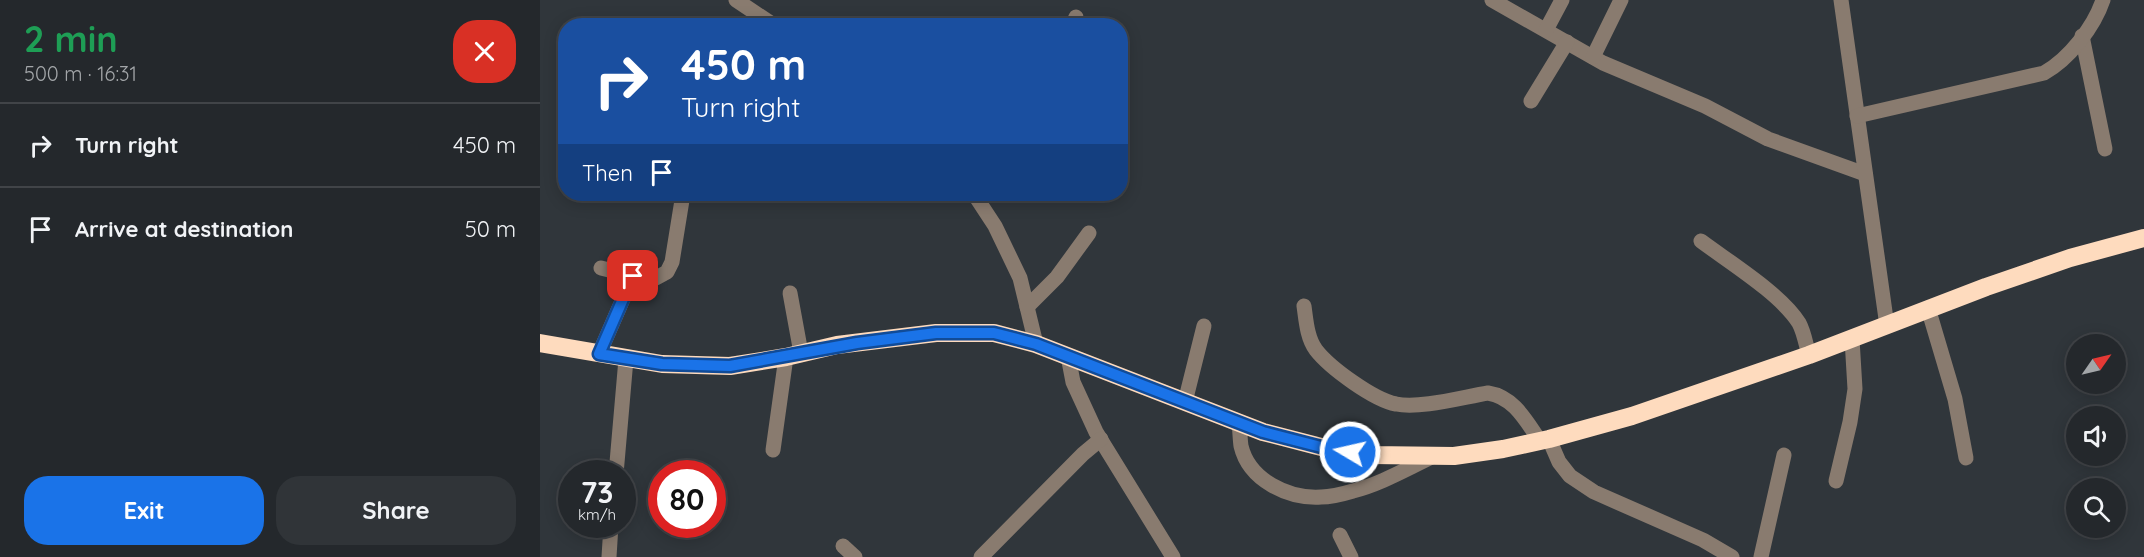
<!DOCTYPE html>
<html lang="en">
<head>
<meta charset="utf-8">
<style>
  :root { --surface:#24282c; --page:#303438; --text:#f1f3f6; --muted:#a3a6a9; --line:#414448; --accent:#1a73e8 }
  body { margin:0; font-family:Quicksand,sans-serif; background:var(--page); color:var(--text); height:100vh; display:flex; flex-direction:column; font-size:22px; white-space:nowrap }
  * { box-sizing:border-box; margin:0 }
  p { font-size:20px; color:var(--muted) }
  .icon { flex:none; width:33px; height:33px; fill:none; stroke:currentColor; stroke-width:2; stroke-linecap:round; stroke-linejoin:round }
  .map { position:relative; flex:1; overflow:hidden }
  .side { display:flex; flex-direction:column; background:var(--surface); width:540px }
  .side>* { flex:none }
  .banner { position:absolute; left:18px; top:18px; width:570px; height:183px; border-radius:24px; box-shadow:0 3px 15px #0003,0 0 0 2px var(--line); background:#1a4fa0; color:#fff; overflow:hidden }
  .needle { width:39px; rotate:56deg }
  .controls { position:absolute; left:1526px; top:334px; display:grid; gap:12px }
  .controls a { display:grid; place-items:center; width:60px; height:60px; border-radius:50%; background:var(--surface); box-shadow:0 3px 15px #0003,0 0 0 2px var(--line); font-size:30px }
  .speed { position:absolute; left:18px; top:460px; display:flex; gap:12px; font-size:30px; font-weight:700; text-align:center }
  .speed>* { display:grid; place-content:center; width:78px; height:78px; border-radius:50%; background:var(--surface); box-shadow:0 3px 15px #0003,0 0 0 2px var(--line); line-height:1 }
  .speed small { font-size:15px; font-weight:400 }
  .speed .limit { border:9px solid #d22; background:#fff; color:#111 }
  .pin { position:absolute; display:grid; place-items:center; width:51px; height:51px; color:#fff; margin:-26px; border-radius:12px; box-shadow:0 3px 9px #0006 }
  .me { position:absolute; width:66px; margin:-33px; rotate:279deg; stroke-linejoin:round; filter:drop-shadow(0 0 4px #0008) }
  .turn { display:flex; align-items:center; gap:21px; height:126px; padding:0 24px; font-size:27px }
  .turn .icon { width:78px; height:78px; stroke-width:2.5 }
  .turn b { display:block; font-size:42px; line-height:51px }
  .then { display:flex; align-items:center; height:57px; padding:0 24px; background:#0003; gap:12px; font-size:22px }
  .round { display:grid; place-items:center; flex:none; width:63px; height:63px; border-radius:24px; background:var(--page) }
  .summary { display:flex; align-items:center; justify-content:space-between; height:102px; padding:0 24px }
  h1 { font-size:36px; font-weight:800; line-height:45px; color:#1e9e55 }
  .button { display:flex; gap:12px; margin-top:auto; padding:12px 24px }
  .button a { flex:1; height:69px; border-radius:24px; background:var(--accent); color:#fff; font-size:24px; font-weight:800; line-height:69px; text-align:center }
  .button a+a { background:var(--page); color:var(--text) }
  ul { padding:0; list-style:none }
  li { display:flex; align-items:center; gap:18px; height:84px; padding:0 24px; border-top:2px solid var(--line) }
  li div { flex:1 }
  li b { display:block; font-size:22px }
  li em { font-style:normal }
  main { display:flex; flex:1; min-height:0 }
  .map>svg:first-child { display:block }
  .lines { fill:none; stroke-linecap:round; stroke-linejoin:round }
  .minor { stroke:#897b6f; stroke-width:15 }
  .highway { stroke:#fedbbe; stroke-width:18 }
  .route-casing { stroke:#114b97; stroke-width:15 }
  .route { stroke:#1a73e8; stroke-width:10 }
</style>
</head>
<body>
<main>
<section class="side">
<div class="summary"><div><h1>2 min</h1><p>500 m · 16:31</p></div><a class="round" style="background:#d93025;color:#fff"><svg class="icon" aria-label="close" viewBox="0 0 24 24"><path d="M6 6l12 12M18 6L6 18"/></svg></a></div>
<ul>
<li><svg class="icon" aria-label="right" viewBox="0 0 24 24"><path d="M7 20v-9h11M14 6l5 5-5 5"/></svg><div><b>Turn right</b></div><em>450 m</em></li>
<li><svg class="icon" aria-label="arrive" viewBox="0 0 24 24"><path d="M6 21V4h12l-3 4 3 4H6"/></svg><div><b>Arrive at destination</b></div><em>50 m</em></li>
</ul>
<div class="button"><a>Exit</a><a>Share</a></div>
</section>
<div class="map">
<svg width="1604" height="557" viewBox="0 0 1604 557">
  <rect width="100%" height="100%" fill="#30363b"/>
  <g class="lines">
    <!-- minor -->
    <g class="minor">
      <polyline points="196,0 235,26"/>
      <polyline points="952,0 1063,63 1165,106 1228,139 1325,174"/>
      <polyline points="1301,0 1347,326"/>
      <polyline points="532,26 536,17"/>
      <polyline points="1006,30 1022,0"/>
      <polyline points="1542,36 1565,149"/>
      <polyline points="1053,57 1081,0"/>
      <polyline points="991,101 1027,42"/>
      <path d="M 1317,116 L 1504,73 C 1529,59 1554,27 1563,0"/>
      <polyline points="434,194 455,226 480,278 496,344"/>
      <path d="M 1161,241 C 1189,262 1241,294 1259,323 C 1264,332 1266,345 1269,355"/>
      <polyline points="61,268 93,276 116,278 127,272 132,262 143,194"/>
      <polyline points="250,293 261,353"/>
      <path d="M 764,306 C 766,320 767,338 776,350 C 790,368 834,400 856,404 C 880,409 923,397 948,393 C 974,397 986,421 1000,441"/>
      <polyline points="487,307 517,277 549,233"/>
      <polyline points="1388,308 1415,399 1426,458"/>
      <polyline points="59,354 93,276"/>
      <polyline points="528,356 533,382 556,432 633,557"/>
      <polyline points="645,402 664,326"/>
      <path d="M 699,423 C 700,431 700,439 701,446 C 709,480 748,499 781,497 C 791,497 803,494 813,491 C 841,484 868,468 894,456"/>
      <polyline points="1009,439 1019,462 1030,476 1054,492 1163,540 1192,557"/>
      <polyline points="233,450 246,357"/>
      <polyline points="76,474 86,359"/>
      <polyline points="1296,481 1310,422 1315,389 1312,339"/>
      <polyline points="800,535 811,557"/>
      <polyline points="303,546 315,557"/>
      <polyline points="69,557 71,525"/>
      <polyline points="441,557 543,454 561,439"/>
      <polyline points="1221,557 1244,455"/>
    </g>
    <!-- highway -->
    <polyline class="highway" points="0,343 122,364 190,366 246,357 297,345 396,333 454,333 496,344 723,432 789,449 831,455 914,456 963,449 1009,439 1092,416 1269,355 1446,287 1530,258 1604,238"/>
  </g>
  <g class="lines">
    <!-- route casing -->
    <g class="route-casing">
      <polyline id="route" points="93,276 59,354 122,364 190,366 317,343 396,333 454,333 496,344 723,432 789,449 810,452"/>
    </g>
    <!-- route -->
    <use href="#route" class="route"/>
  </g>
</svg>
<div class="controls">
<a><svg class="needle" viewBox="-14 -14 28 28"><path d="M0-13l5 13h-10z" fill="#e53935"/><path d="M0 13l5-13h-10z" fill="#a3a6a9"/></svg></a>
<a><svg class="icon" aria-label="sound" viewBox="0 0 24 24"><path d="M4 9h4l5-4v14l-5-4H4zM17 9q2 3 0 6"/></svg></a>
<a><svg class="icon" aria-label="search" viewBox="0 0 24 24"><circle cx="10" cy="10" r="6"/><path d="M15 15l6 6"/></svg></a>
</div>
<div class="speed"><div>73<small>km/h</small></div><div class="limit">80</div></div>
<div class="pin" style="left:93px;top:276px;background:#d93025"><svg class="icon" aria-label="arrive" viewBox="0 0 24 24"><path d="M6 21V4h12l-3 4 3 4H6"/></svg></div>
<svg class="me" style="left:810px;top:452px" viewBox="-20 -20 40 40"><circle r="17" fill="#1a73e8" stroke="#fff" stroke-width="3"/><path d="M0-11L8 9 0 5-8 9z" fill="#fff"/></svg>
<div class="banner">
<div class="turn"><svg class="icon" aria-label="right" viewBox="0 0 24 24"><path d="M7 20v-9h11M14 6l5 5-5 5"/></svg><div><b>450 m</b>Turn right</div></div>
<div class="then">Then<svg class="icon" aria-label="arrive" viewBox="0 0 24 24"><path d="M6 21V4h12l-3 4 3 4H6"/></svg></div>
</div>
</div>
</main>
</body>
</html>
